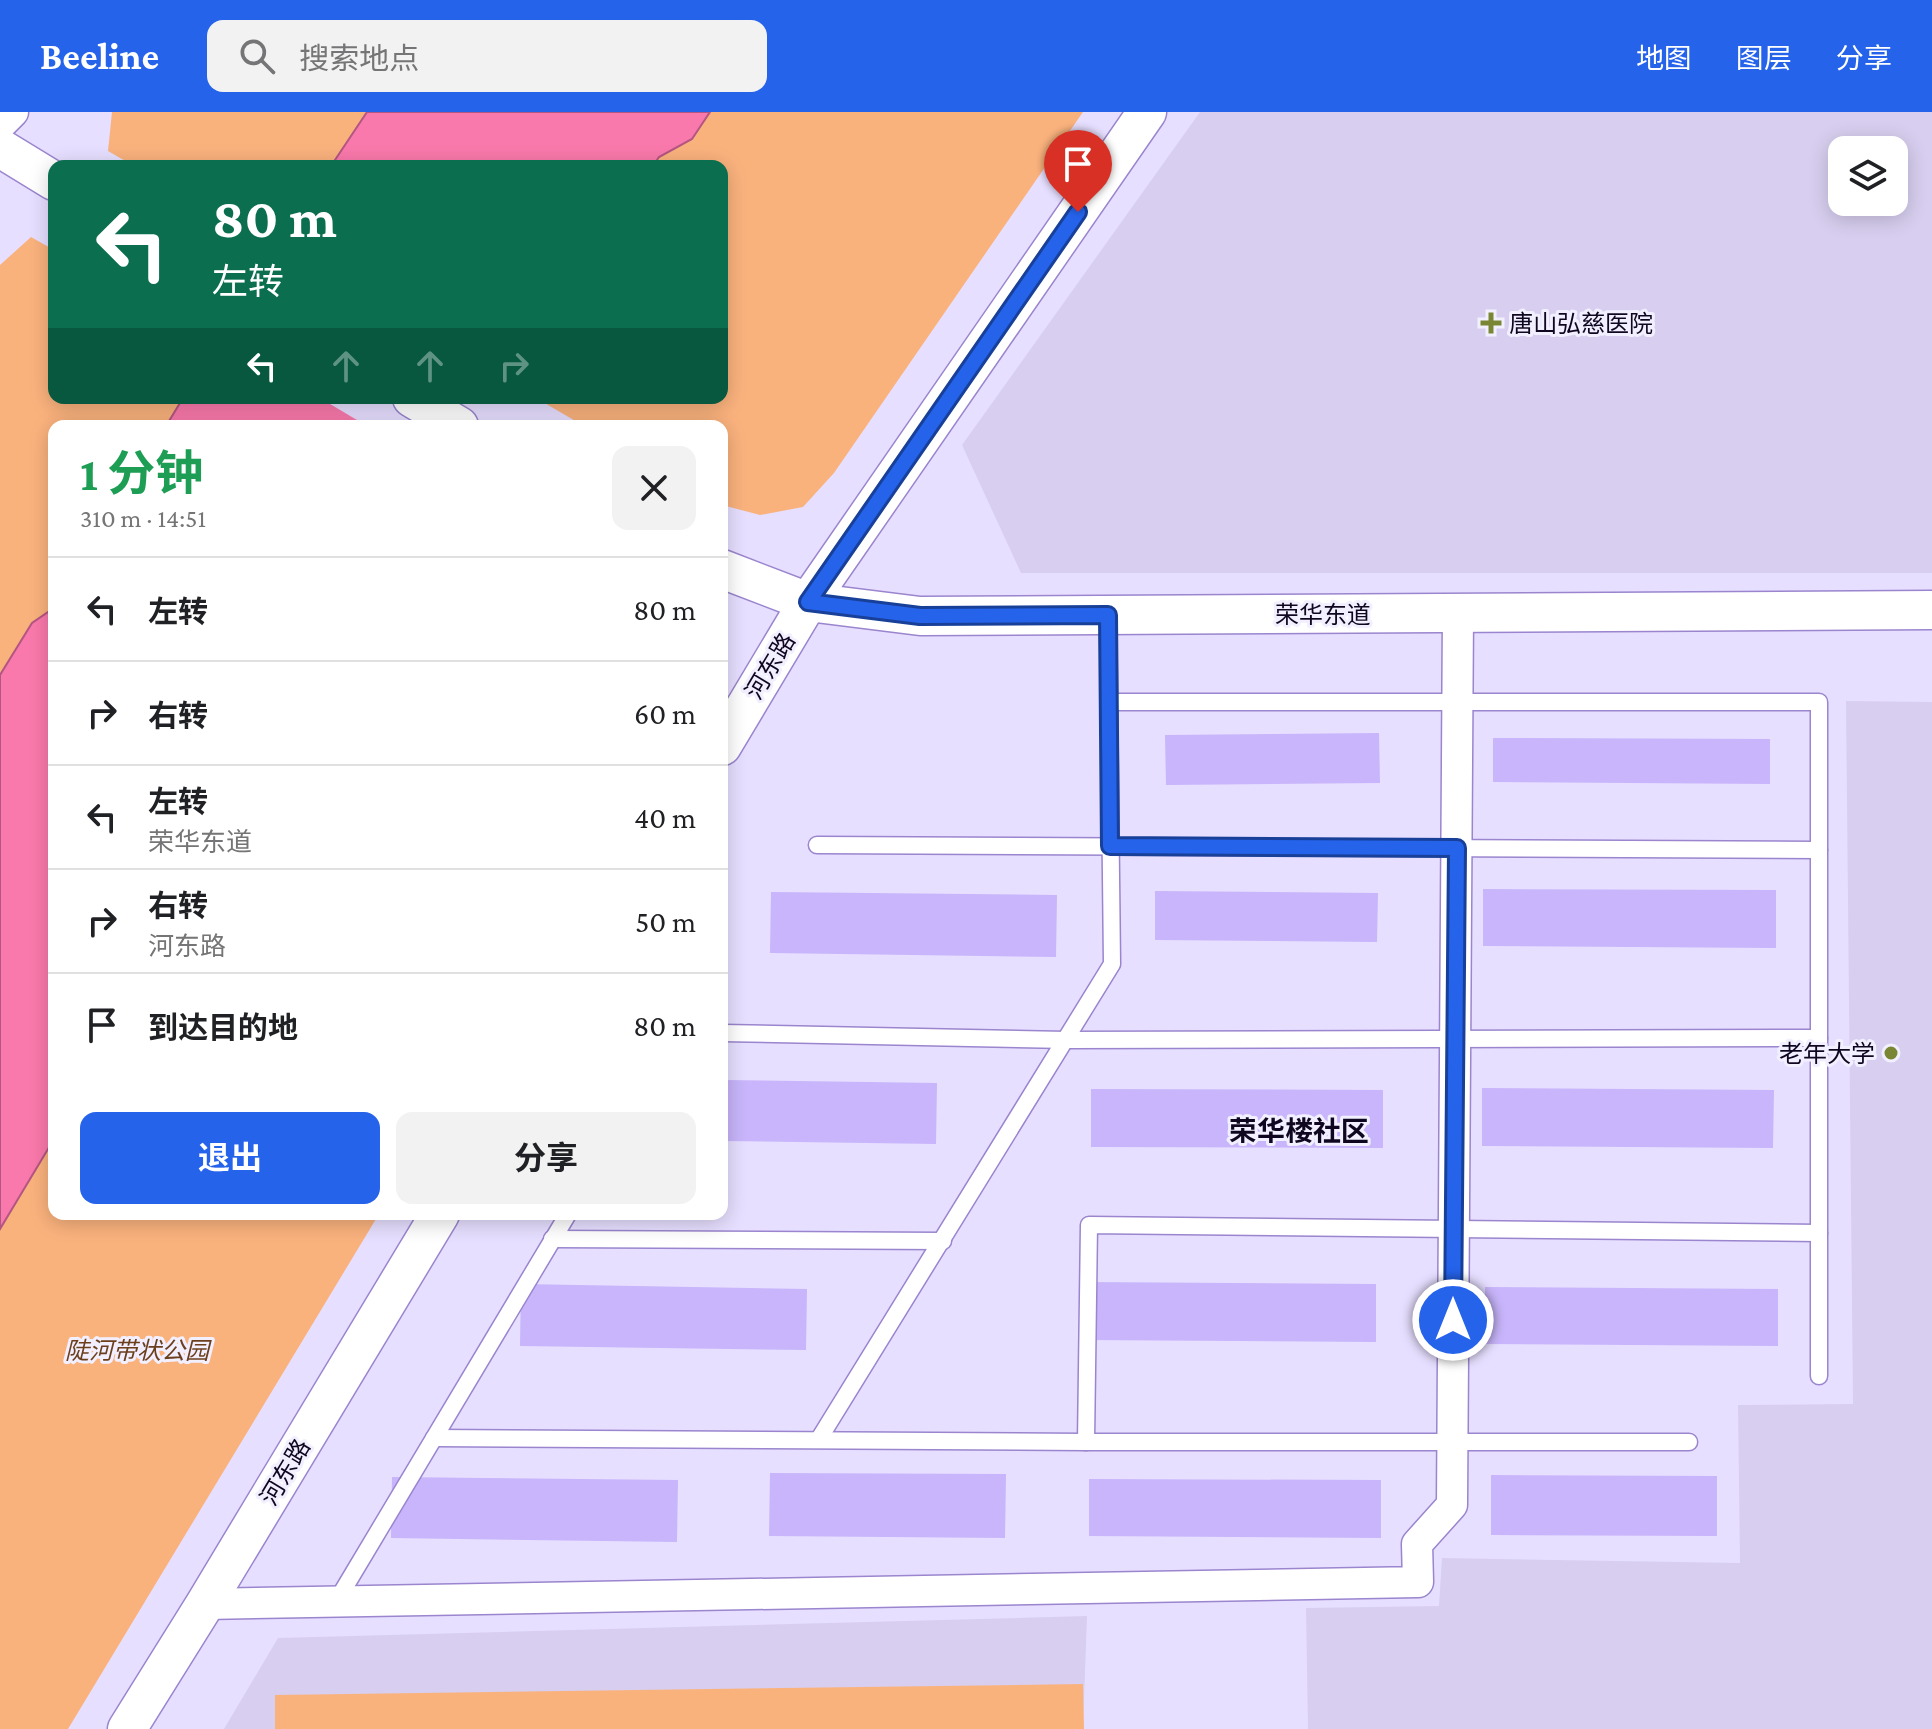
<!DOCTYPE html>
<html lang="zh">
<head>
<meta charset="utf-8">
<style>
  :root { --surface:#fff; --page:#f2f2f2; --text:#202124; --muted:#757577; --line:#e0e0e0; --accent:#2563eb }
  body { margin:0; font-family:"Crimson Pro","Noto Sans SC",serif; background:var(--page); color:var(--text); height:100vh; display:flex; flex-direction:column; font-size:30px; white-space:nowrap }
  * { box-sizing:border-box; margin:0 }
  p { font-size:26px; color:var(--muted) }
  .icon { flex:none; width:44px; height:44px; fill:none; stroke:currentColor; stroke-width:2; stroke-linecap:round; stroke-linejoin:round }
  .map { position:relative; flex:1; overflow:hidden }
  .details { position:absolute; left:48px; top:308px; width:680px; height:800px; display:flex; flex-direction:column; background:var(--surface); border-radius:16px; box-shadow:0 4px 20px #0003 }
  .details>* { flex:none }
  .banner { position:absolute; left:48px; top:48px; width:680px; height:244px; border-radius:16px; box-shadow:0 4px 20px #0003; background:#0b6e4f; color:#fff; overflow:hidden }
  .buttons { position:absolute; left:1828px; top:24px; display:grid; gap:16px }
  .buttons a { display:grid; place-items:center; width:80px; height:80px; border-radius:16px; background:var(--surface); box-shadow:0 4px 20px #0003; font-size:40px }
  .pin { position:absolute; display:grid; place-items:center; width:68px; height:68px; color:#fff; margin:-82px -34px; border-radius:50% 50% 50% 0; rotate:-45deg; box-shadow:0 0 8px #0007 }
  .pin .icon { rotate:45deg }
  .me { position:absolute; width:88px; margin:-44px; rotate:0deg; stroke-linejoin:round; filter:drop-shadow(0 0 6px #0008) }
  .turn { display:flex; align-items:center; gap:28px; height:168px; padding:0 32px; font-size:36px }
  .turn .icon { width:104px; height:104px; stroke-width:2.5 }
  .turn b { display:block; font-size:56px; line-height:68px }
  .lanes { display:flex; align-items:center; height:76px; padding:0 32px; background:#0003; justify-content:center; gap:40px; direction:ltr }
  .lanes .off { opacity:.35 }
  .round { display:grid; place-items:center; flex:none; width:84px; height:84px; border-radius:16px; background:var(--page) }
  .head { display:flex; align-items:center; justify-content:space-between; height:136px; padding:0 32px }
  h1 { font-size:48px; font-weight:700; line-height:60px; color:#1e9e55 }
  .action { display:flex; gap:16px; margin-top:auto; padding:16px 32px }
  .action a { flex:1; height:92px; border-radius:16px; background:var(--accent); color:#fff; font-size:32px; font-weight:700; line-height:92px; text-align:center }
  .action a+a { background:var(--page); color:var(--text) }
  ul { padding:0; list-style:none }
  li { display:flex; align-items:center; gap:24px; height:104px; padding:0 32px; border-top:2px solid var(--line) }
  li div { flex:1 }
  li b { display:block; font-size:30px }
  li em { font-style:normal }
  header { display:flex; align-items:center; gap:48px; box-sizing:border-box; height:112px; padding:0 40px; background:var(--accent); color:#fff }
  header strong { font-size:38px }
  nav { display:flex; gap:44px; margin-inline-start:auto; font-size:28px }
  .search { width:560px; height:72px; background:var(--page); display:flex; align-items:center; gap:20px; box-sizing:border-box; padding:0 28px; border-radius:16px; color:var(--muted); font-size:30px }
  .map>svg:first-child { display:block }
  .built { fill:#d8cff0; fill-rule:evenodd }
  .green { fill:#fab27d }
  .water { fill:#fa79ac; stroke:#b45682; stroke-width:2 }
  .pier { fill:#e7dfff }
  .building { fill:#c8b5fb }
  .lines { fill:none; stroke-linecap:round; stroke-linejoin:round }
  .service-casing { stroke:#9a85ce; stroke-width:19 }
  .minor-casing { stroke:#9a85ce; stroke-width:33 }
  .tertiary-casing { stroke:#9a85ce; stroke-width:41 }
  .service { stroke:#fff; stroke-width:16 }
  .minor { stroke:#fff; stroke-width:30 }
  .tertiary { stroke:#fff; stroke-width:38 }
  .route-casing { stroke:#184099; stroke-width:20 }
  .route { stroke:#2563eb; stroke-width:14 }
  .poi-dot { fill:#7a8634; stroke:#f2efff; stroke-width:3 }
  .labels { text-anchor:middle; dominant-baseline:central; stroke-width:6; stroke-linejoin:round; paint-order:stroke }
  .poi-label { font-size:24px; fill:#0f0620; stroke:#f2efff; text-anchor:start }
  .street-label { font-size:24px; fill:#0f0620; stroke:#f2efff }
  .park-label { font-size:24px; font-style:italic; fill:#6b3f1c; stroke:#f2efff }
  .quarter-label { font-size:28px; font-weight:bold; fill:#0f0620; stroke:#f2efff }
</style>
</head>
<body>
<header>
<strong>Beeline</strong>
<div class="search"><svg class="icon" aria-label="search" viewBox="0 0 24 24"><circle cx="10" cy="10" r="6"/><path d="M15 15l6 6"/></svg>搜索地点</div>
<nav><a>地图</a><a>图层</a><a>分享</a></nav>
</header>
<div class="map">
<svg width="1932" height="1617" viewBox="0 0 1932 1617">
  <rect width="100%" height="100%" fill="#e7dfff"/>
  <!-- built -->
  <g class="built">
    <path d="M 1200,0 L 1932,0 L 1932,461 L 1021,461 L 962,333 ZM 1842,38 L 1894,38 L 1894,90 L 1842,90 Z"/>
    <polygon points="1846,589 1932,590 1932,1617 1308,1617 1306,1496 1439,1494 1442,1446 1740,1451 1738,1293 1853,1292"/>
    <polygon points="1087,1504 1083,1617 224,1617 278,1526"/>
  </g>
  <!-- green -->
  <g class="green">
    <polygon points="112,0 1083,0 834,361 803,395 760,403 722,393 722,314 584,314 536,286 722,286 722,54 134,54 108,39"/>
    <polygon points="31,125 54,138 54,286 307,286 355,314 54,314 54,1102 379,1102 68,1617 0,1617 0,153"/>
    <polygon points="1083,1572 1084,1617 275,1617 275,1583"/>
  </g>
  <!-- water -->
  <g class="water">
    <polygon points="367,0 710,0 692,27 659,45 653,54 331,54"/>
    <polygon points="183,286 502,286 484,314 166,314"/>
    <polygon points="54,496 54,1027 0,1117 0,563 32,511"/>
  </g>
  <!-- pier -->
  <polygon class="pier" points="320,286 502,286 506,288 489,314 367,314"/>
  <!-- building -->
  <g class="building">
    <polygon points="1379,621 1380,671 1166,673 1165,623"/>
    <polygon points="1493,626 1770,627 1770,672 1493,670"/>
    <polygon points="1483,777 1776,778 1776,836 1483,834"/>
    <polygon points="1155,779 1378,781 1377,830 1155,828"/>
    <polygon points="771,780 1057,783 1056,845 770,841"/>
    <polygon points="722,968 937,971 936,1032 722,1029"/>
    <polygon points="1482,976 1774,978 1773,1036 1482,1034"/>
    <polygon points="1091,977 1383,978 1383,1036 1091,1035"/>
    <polygon points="1084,1170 1376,1172 1376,1230 1084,1228"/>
    <polygon points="521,1172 807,1177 806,1238 520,1234"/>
    <polygon points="1485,1175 1778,1177 1778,1234 1485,1232"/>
    <polygon points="770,1361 1006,1362 1005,1426 769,1424"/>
    <polygon points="1491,1363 1717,1364 1717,1424 1491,1423"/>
    <polygon points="392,1365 678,1368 677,1430 391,1426"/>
    <polygon points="1089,1367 1381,1368 1381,1426 1089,1424"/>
  </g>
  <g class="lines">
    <!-- service casing -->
    <g class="service-casing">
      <g id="service">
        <polyline points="1110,590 1819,590 1819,1264"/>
        <polyline points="817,733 1819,738"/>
        <polyline points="722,921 1067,928 1819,926"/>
        <polyline points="552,1127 943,1129"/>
        <polyline points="434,1326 1086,1330 1689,1330"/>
        <polyline points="819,1327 1112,852 1108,503"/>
        <polyline points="1086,1330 1089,1113 1819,1121"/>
        <polyline points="336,1490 568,1102"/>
      </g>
    </g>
    <!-- minor casing -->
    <g class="minor-casing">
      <g id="minor">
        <polyline points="0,13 13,0"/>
        <polyline points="205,1492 1418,1470 1417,1432 1452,1393 1458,501"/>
      </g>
    </g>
    <!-- tertiary casing -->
    <g class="tertiary-casing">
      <g id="tertiary">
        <polyline points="0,36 54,69"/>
        <polyline points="412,286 459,314"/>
        <polyline points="722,457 808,490 920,504 1932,498"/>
        <polyline points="722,634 808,490 1147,0"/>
        <polyline points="127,1617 205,1492 440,1102"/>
      </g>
    </g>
    <!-- service -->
    <use href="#service" class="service"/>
    <!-- minor -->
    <use href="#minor" class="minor"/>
    <!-- tertiary -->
    <use href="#tertiary" class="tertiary"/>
  </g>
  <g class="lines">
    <!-- route casing -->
    <g class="route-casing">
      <polyline id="route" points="1078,100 808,490 920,504 1108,503 1110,734 1457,736 1453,1208"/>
    </g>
    <!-- route -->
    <use href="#route" class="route"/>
  </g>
  <!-- markers -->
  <g class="poi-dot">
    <path d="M1487 199h8v8h8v8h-8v8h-8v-8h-8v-8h8z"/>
    <circle cx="1891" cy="941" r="8"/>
  </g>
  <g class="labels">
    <!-- poi labels -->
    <g class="poi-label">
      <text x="1509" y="211">唐山弘慈医院</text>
      <text x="1875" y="941" text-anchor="end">老年大学</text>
    </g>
    <!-- street labels -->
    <g class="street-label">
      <text x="1323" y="502">荣华东道</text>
      <text transform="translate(770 554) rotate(-59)">河东路</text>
      <text transform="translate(285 1360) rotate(-59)">河东路</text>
    </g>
    <!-- park labels -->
    <g class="park-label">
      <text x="137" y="1238">陡河带状公园</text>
    </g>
    <!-- quarter labels -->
    <g class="quarter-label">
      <text x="1299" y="1019">荣华楼社区</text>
    </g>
  </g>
</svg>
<div class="buttons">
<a><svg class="icon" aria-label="layers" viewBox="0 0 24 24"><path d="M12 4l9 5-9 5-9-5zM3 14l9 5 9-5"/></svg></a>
</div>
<div class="pin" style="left:1078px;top:100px;background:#d93025"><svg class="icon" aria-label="arrive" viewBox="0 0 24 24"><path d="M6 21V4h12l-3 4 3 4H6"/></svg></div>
<svg class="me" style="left:1453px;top:1208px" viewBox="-20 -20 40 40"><circle r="17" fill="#2563eb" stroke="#fff" stroke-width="3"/><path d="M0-11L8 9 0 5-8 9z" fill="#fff"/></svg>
<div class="banner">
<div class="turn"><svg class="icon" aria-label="left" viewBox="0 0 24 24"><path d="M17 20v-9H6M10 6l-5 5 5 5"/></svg><div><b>80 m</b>左转</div></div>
<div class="lanes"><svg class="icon" aria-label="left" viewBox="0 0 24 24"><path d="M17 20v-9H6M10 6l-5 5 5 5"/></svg><svg class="icon off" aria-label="ahead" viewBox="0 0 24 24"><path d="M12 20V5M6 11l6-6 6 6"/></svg><svg class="icon off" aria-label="ahead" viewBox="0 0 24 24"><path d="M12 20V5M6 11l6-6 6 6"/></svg><svg class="icon off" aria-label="right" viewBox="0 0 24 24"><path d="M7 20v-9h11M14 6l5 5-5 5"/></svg></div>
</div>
<section class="details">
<div class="head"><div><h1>1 分钟</h1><p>310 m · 14:51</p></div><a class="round"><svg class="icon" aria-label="close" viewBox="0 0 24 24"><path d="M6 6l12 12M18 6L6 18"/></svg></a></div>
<ul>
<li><svg class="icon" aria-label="left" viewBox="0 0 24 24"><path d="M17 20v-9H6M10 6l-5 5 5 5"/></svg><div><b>左转</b></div><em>80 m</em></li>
<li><svg class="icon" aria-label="right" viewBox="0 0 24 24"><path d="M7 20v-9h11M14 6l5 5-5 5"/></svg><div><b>右转</b></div><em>60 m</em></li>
<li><svg class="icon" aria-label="left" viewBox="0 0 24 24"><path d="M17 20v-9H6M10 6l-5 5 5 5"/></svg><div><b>左转</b><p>荣华东道</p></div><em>40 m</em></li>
<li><svg class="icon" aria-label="right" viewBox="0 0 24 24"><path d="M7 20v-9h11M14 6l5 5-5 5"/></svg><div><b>右转</b><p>河东路</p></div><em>50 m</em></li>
<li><svg class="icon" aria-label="arrive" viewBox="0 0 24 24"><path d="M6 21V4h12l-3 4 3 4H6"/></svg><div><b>到达目的地</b></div><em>80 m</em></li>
</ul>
<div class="action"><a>退出</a><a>分享</a></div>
</section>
</div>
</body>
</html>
